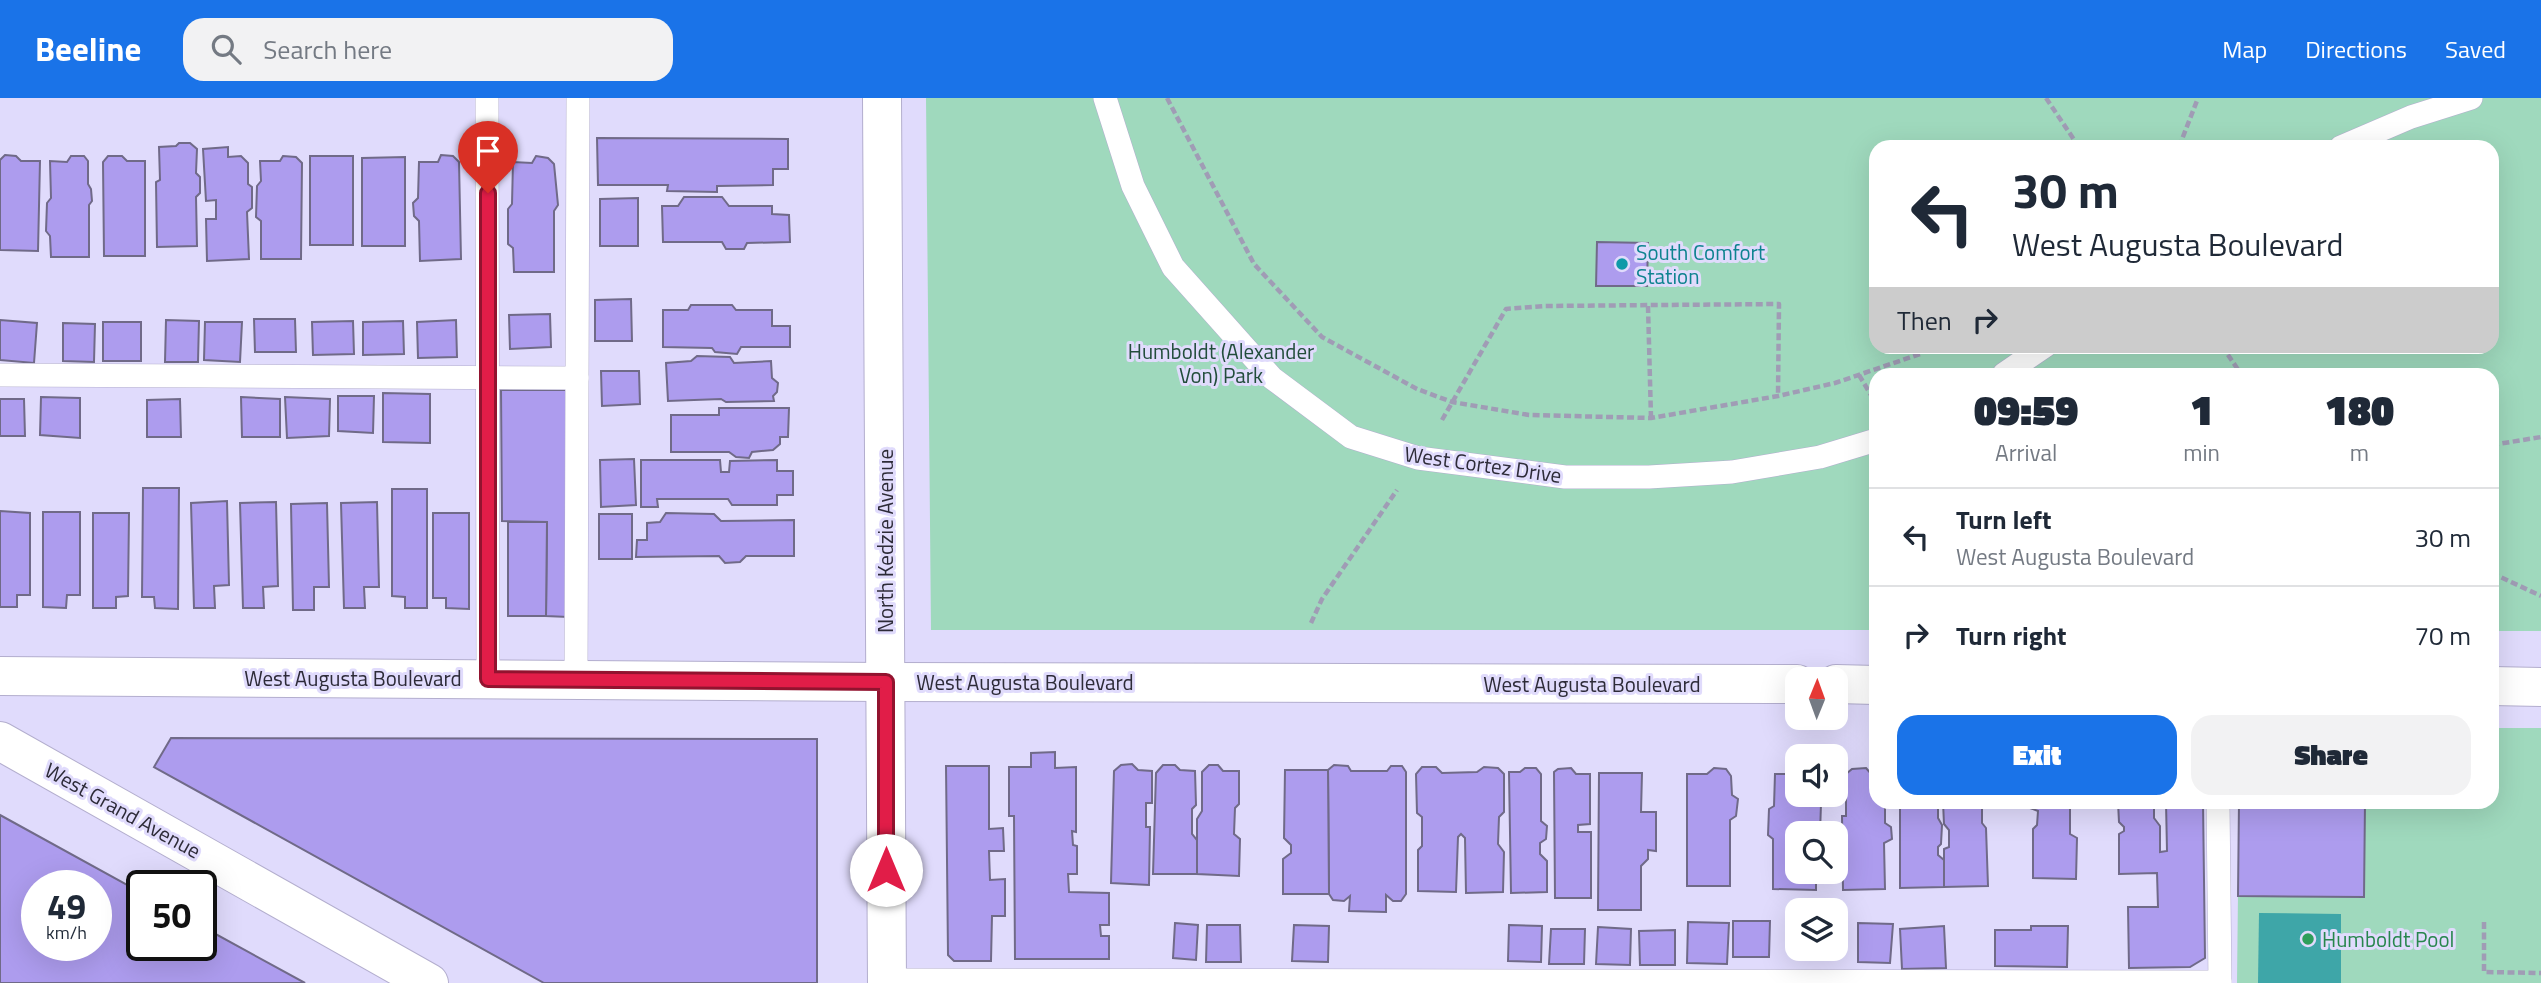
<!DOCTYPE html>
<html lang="en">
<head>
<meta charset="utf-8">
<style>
  :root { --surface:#fff; --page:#f2f2f3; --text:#1f2937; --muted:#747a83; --line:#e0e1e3; --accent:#1a73e8 }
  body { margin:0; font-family:"Titillium Web",sans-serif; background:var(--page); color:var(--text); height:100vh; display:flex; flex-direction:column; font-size:26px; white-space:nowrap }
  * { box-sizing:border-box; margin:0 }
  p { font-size:23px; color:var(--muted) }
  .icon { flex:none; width:38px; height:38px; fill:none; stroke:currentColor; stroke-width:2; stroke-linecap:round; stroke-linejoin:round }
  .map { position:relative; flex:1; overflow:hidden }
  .side { position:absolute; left:1869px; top:270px; width:630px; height:441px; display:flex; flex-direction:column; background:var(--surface); border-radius:21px; box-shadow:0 7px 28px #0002 }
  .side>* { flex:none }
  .hud { position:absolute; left:1869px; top:42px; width:630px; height:214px; border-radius:21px; box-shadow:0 7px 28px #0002; background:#fff; color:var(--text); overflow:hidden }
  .needle { width:46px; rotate:1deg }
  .tools { position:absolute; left:1785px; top:569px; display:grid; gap:14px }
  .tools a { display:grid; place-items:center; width:63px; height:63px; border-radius:14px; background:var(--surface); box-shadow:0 7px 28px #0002; font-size:35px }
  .speed { position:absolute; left:21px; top:772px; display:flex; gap:14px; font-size:35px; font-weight:700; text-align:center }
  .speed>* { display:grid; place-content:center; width:91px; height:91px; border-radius:50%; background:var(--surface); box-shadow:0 7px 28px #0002; line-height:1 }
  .speed small { font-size:18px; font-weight:400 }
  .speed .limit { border:4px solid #111; border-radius:10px; background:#fff; color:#111 }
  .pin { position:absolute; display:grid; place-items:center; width:60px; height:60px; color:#fff; margin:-72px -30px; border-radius:50% 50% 50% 0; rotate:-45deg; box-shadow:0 0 7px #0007 }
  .pin .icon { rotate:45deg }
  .me { position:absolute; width:77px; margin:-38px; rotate:0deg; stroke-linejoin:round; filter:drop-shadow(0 0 5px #0008) }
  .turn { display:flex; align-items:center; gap:24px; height:147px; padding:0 28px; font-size:32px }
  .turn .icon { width:91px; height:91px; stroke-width:2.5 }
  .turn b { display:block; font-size:49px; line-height:60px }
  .then { display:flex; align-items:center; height:66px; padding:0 28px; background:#0003; gap:14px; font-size:26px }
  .eta { display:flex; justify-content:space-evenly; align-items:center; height:119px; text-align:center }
  .eta b { font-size:42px; font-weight:800; line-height:49px }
  .primary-button { display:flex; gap:14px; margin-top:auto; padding:14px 28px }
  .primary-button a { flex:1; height:80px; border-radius:21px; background:var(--accent); color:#fff; font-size:28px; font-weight:800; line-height:80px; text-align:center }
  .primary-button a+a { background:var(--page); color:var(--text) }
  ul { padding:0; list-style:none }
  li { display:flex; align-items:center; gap:21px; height:98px; padding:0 28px; border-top:2px solid var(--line) }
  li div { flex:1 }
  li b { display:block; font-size:26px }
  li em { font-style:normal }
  header { display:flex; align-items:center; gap:42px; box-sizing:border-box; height:98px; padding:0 35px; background:var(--accent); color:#fff }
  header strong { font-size:33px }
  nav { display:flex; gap:38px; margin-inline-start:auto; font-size:24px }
  .search { width:490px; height:63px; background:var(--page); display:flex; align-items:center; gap:18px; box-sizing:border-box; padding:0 24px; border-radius:21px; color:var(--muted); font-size:26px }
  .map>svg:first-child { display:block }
  .green { fill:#9fd9bd; fill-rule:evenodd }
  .water { fill:#3ea6a8 }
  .building { fill:#ad9cee; stroke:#706a88; stroke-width:2; fill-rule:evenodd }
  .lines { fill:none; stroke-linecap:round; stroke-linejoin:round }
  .lane-casing { stroke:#b3aece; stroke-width:24 }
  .secondary-casing { stroke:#b3aece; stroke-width:40 }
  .path { stroke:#a09cb5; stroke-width:4.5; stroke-dasharray:7 3.5; stroke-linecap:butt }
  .lane { stroke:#fff; stroke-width:23 }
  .secondary { stroke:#fff; stroke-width:38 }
  .route-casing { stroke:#92132f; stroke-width:18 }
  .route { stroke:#e11d48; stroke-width:12 }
  .culture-dot { fill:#0f9aa8; stroke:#e0dbfc; stroke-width:2.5 }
  .leisure-dot { fill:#2e9e5b; stroke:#e0dbfc; stroke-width:2.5 }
  .labels { text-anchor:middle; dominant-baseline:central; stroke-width:6; stroke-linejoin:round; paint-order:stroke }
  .culture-label { font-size:21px; fill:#0d838f; stroke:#e0dbfc; text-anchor:start }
  .park-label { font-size:21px; fill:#224d3b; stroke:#e0dbfc }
  .street-label { font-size:21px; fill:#2d2b38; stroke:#e0dbfc }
  .leisure-label { font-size:21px; fill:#27864d; stroke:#e0dbfc; text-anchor:start }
</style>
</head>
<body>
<header>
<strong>Beeline</strong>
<div class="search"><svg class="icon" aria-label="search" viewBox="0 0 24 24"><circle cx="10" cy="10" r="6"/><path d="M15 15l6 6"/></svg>Search here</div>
<nav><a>Map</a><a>Directions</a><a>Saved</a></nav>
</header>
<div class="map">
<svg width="2541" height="885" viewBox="0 0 2541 885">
  <rect width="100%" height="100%" fill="#e0dbfc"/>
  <!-- green -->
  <g class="green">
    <path d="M 926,0 L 2541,0 L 2541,533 L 2492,533 L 2492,276 L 1876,276 L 1876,532 L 931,532 ZM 1876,49 L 2492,49 L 2492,248 L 1876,248 Z"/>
    <polygon points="2492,630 2541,630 2541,885 2237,885 2239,704 2492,704"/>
  </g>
  <!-- water -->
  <polygon class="water" points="2259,815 2341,816 2341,885 2258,885"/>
  <!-- building -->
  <g class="building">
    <polygon points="597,40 788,41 788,71 773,71 773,87 717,88 717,94 667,93 668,87 598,87"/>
    <polygon points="179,45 190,45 197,51 196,75 200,79 200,95 196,99 197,148 157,149 156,84 160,82 159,49 176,48"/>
    <polygon points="228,49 228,59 241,58 248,65 248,86 252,89 252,110 247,114 249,161 207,163 206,121 216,121 216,102 206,103 203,51"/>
    <polygon points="5,57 16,58 21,63 40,63 38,153 0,152 0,62"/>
    <polygon points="441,57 453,58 459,64 461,161 420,163 419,123 414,118 413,105 418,100 419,64 438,64"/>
    <polygon points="71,58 84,58 88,63 88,86 91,91 92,103 89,107 89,159 51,159 50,138 46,133 47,105 51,100 50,63 67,64"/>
    <polygon points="108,58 122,58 127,63 145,63 145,158 104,158 103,64"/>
    <polygon points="283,58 296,59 302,65 301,161 261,161 261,123 256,119 257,88 261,83 260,63 280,63"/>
    <rect x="310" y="58" width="43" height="89"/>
    <polygon points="536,58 548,60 554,66 558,107 554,113 554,174 514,174 513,150 508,146 508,111 512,106 513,64 532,65"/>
    <polygon points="405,59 405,148 362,148 362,60"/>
    <polygon points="684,99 722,99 729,108 772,108 772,116 789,117 790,144 747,145 744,151 726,151 722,144 663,144 662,108 678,108"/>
    <polygon points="638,100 638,148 600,148 600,101"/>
    <polygon points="1597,144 1648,145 1647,188 1596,188"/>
    <polygon points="631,201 632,243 595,243 595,202"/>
    <polygon points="691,207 732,207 736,212 772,212 772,228 790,228 790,249 741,249 737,256 715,254 712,250 663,249 663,212 688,212"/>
    <polygon points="550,216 551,249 510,251 509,217"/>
    <polygon points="254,221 295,221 296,254 255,254"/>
    <polygon points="0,222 37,225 34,265 0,262"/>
    <polygon points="166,222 199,223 198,264 165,264"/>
    <polygon points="456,222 457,259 418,260 417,224"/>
    <polygon points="353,223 354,256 313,257 312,224"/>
    <polygon points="403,223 404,256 363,257 363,224"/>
    <rect x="103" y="224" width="38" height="39"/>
    <polygon points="205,224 242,224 240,264 204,262"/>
    <polygon points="63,225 95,226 94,264 63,263"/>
    <polygon points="697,258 730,259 734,265 771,263 772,280 778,285 777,294 773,298 774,303 726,304 721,301 668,303 666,265 691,263"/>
    <polygon points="601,273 639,273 640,306 602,308"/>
    <polygon points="501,292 568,292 568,519 546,518 547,424 502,423"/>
    <polygon points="383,295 430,296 430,345 383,344"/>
    <polygon points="338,298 374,298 373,335 338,333"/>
    <polygon points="41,299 80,300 80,340 40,337"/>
    <polygon points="241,299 280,301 280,339 242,339"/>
    <polygon points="285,299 330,301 329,338 287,340"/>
    <polygon points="0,301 24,301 25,338 0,338"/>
    <polygon points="180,301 181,339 147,339 147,302"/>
    <polygon points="719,310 789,310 788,339 780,339 780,346 773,352 752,354 749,360 736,359 729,354 671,354 671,317 719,317"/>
    <polygon points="634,361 636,407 601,409 600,362"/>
    <polygon points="641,362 720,362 721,374 729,374 730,363 777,362 777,373 793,373 793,397 777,397 777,407 732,407 728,401 657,401 658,409 641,409"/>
    <polygon points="143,390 179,390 178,511 155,510 154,499 142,499"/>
    <polygon points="392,391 427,391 427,510 405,510 405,499 392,498"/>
    <polygon points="227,403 229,487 214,488 215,510 194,510 191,405"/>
    <polygon points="276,404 278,488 263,489 264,510 243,510 240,405"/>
    <polygon points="377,404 379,489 364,489 365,510 344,510 341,405"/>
    <polygon points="327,405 329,489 314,489 314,512 293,512 291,406"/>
    <polygon points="0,413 30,415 30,497 17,497 17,509 0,509"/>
    <polygon points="43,414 80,414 80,497 67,497 66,510 43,509"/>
    <polygon points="93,415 129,415 128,498 116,499 116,510 93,510"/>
    <polygon points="433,415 469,415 469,511 446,510 446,500 433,500"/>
    <polygon points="666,415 714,416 721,423 794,422 794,458 746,458 740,464 725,465 719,458 636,459 637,442 647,442 647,425 660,424"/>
    <rect x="599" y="416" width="33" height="45"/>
    <polygon points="508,424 547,424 546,518 508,518"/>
    <polygon points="171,640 817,641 817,885 544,885 154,669"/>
    <polygon points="1055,654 1055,670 1076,669 1076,734 1072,733 1073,747 1077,748 1077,776 1068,776 1069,794 1109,795 1109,827 1100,827 1101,838 1109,838 1109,861 1015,861 1014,718 1009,718 1009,669 1031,669 1031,655"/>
    <polygon points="1132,666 1138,672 1152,673 1152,705 1146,705 1146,729 1150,729 1149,787 1111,785 1114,673 1121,667"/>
    <polygon points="1163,667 1175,667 1180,672 1195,673 1196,707 1192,711 1192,736 1197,742 1197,776 1153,776 1156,675"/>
    <polygon points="1209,667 1218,667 1223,673 1239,673 1239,706 1235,710 1234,736 1240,741 1239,778 1197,776 1197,721 1202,713 1202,674"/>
    <polygon points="1334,667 1348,668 1351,673 1387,673 1391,668 1402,668 1406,674 1406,796 1401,803 1393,803 1386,797 1386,814 1349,813 1350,798 1344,803 1333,802 1329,796 1328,672"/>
    <polygon points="946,668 989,668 989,731 1003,730 1004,753 989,753 990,782 1005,781 1005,818 992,818 991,863 954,863 948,857"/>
    <polygon points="1422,669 1436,669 1442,675 1477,674 1484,669 1498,670 1504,676 1504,714 1499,719 1498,746 1504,754 1503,794 1466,795 1465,740 1461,736 1458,739 1456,794 1418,793 1418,752 1422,748 1422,719 1417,715 1416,676"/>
    <polygon points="1525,670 1536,670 1541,676 1541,723 1547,728 1546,741 1540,745 1540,756 1547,763 1547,794 1511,795 1509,674 1520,674"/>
    <polygon points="1571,670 1576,676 1590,676 1590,726 1578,727 1578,734 1591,734 1591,800 1555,800 1554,674 1558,671"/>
    <polygon points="1714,670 1726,671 1731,678 1732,697 1738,701 1736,718 1730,722 1730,788 1687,788 1687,676 1707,676"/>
    <polygon points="1866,670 1873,678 1876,677 1876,704 1885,704 1885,725 1891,729 1892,741 1884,745 1885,791 1843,792 1842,718 1846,718 1846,676 1852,671"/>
    <polygon points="1285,672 1328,672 1329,796 1283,796 1283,761 1291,755 1291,747 1284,740"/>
    <polygon points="1599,675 1642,675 1641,714 1656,714 1656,753 1648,752 1648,761 1641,768 1641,812 1598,812"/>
    <polygon points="1775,676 1797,676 1797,696 1815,696 1814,701 1821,706 1820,735 1797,735 1797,774 1816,774 1816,792 1773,791 1773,741 1768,737 1769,711 1774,708"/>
    <polygon points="1900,704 1938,704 1938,720 1942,727 1941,746 1938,749 1938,757 1944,762 1944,789 1900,790"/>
    <polygon points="1943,704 1982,704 1982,725 1986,730 1988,788 1944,789 1944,751 1949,749 1949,732 1944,726"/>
    <polygon points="2031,704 2070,704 2070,736 2077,740 2076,781 2033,780 2033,731 2037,727 2038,713 2030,710"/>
    <polygon points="2118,704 2154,704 2154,720 2160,728 2160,754 2167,753 2166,704 2203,704 2205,860 2190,869 2129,870 2128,809 2158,809 2157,775 2119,776 2119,736 2124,733 2124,729 2119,724"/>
    <polygon points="2239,704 2365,704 2364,799 2238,798"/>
    <path d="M 0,717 L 142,795 L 142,847 L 201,847 L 201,828 L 305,885 L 0,885 ZM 37,788 L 96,788 L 96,847 L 37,847 Z"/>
    <polygon points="1733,823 1770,823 1769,859 1733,859"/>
    <polygon points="1688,824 1729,825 1727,866 1687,865"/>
    <polygon points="1175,825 1198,827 1196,862 1173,860"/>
    <polygon points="1858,825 1893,826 1890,865 1858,864"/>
    <polygon points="1207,827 1240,827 1241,864 1206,864"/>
    <polygon points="1294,827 1329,828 1328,864 1292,863"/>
    <polygon points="1509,827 1542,828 1541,864 1508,863"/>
    <polygon points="1944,828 1946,870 1902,871 1900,831"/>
    <polygon points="2031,828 2068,828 2067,869 1995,868 1995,832 2031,832"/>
    <polygon points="1598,829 1631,831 1630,867 1596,866"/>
    <polygon points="1551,831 1585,831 1584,866 1549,866"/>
    <polygon points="1675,832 1675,867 1640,867 1639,833"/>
  </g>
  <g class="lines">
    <!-- lane casing -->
    <g class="lane-casing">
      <g id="lane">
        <polyline points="487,0 488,581"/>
        <polyline points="1105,0 1133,88 1173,169 1272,280 1351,339 1418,360 1565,379 1649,379 1732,374 1820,359 1876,342"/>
        <polyline points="2341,49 2411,19 2471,0"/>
        <polyline points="2004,276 2045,248"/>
        <polyline points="0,277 577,280"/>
        <polyline points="576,581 578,0"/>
        <polyline points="2218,704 2220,885"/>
        <polyline points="887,882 2220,884"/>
      </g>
    </g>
    <!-- secondary casing -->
    <g class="secondary-casing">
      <g id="secondary">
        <polyline points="882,0 887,885"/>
        <polyline points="0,578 885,584 1797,586"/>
        <polyline points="1836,586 1876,587"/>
        <polyline points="2492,588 2541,589"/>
        <polyline points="0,643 429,885"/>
      </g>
    </g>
    <!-- path -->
    <g class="path">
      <polyline points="1167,0 1254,166 1322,239 1417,291 1452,304 1529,317 1651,320 1778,298 1835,285 1920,256 1931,248"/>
      <polyline points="2046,0 2079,49"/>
      <polyline points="2179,49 2198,0"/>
      <polyline points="1648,208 1651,320"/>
      <polyline points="2222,248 2241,276"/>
      <polyline points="1859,277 1871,297"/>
      <polyline points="1442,322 1506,211 1544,208 1779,206 1778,298"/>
      <polyline points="2492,347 2541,339"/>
      <polyline points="2492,475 2541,498"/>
      <polyline points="1311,525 1322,501 1397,392"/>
      <polyline points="2484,824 2484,874 2541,875"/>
    </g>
    <!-- lane -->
    <use href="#lane" class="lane"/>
    <!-- secondary -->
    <use href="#secondary" class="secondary"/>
  </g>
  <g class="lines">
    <!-- route casing -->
    <g class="route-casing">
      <polyline id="route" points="488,95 488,581 886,584 886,772"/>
    </g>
    <!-- route -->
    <use href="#route" class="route"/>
  </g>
  <!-- markers -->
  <circle class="culture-dot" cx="1622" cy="166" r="7"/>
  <circle class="leisure-dot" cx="2308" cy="841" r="7"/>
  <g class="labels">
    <!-- culture labels -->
    <g class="culture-label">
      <text x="1636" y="154">South Comfort<tspan x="1636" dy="24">Station</tspan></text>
    </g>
    <!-- park labels -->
    <g class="park-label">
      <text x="1221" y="253">Humboldt (Alexander<tspan x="1221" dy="24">Von) Park</tspan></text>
    </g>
    <!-- street labels -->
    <g class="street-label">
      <text transform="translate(1483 366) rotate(8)">West Cortez Drive</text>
      <text transform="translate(885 443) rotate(-90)">North Kedzie Avenue</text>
      <text x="353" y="580">West Augusta Boulevard</text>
      <text x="1025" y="584">West Augusta Boulevard</text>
      <text x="1592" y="586">West Augusta Boulevard</text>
      <text transform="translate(123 712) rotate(29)">West Grand Avenue</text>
    </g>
    <!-- leisure labels -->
    <g class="leisure-label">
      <text x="2322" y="841">Humboldt Pool</text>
    </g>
  </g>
</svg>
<div class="tools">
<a><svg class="needle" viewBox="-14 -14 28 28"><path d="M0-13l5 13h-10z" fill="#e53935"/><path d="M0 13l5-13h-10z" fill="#747a83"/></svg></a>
<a><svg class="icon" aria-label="sound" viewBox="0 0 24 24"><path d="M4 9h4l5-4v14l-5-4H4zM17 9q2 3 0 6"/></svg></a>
<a><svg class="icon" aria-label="search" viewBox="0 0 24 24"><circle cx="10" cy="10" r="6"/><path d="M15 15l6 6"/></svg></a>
<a><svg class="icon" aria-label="layers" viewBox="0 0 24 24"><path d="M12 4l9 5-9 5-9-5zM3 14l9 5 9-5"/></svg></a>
</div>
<div class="speed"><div>49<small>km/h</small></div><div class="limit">50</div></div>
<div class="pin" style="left:488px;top:95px;background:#d93025"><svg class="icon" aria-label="arrive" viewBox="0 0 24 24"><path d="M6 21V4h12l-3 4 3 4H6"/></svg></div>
<svg class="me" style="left:886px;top:772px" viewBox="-20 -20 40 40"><circle r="19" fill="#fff"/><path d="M0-13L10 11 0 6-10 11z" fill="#e11d48"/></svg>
<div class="hud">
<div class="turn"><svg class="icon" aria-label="left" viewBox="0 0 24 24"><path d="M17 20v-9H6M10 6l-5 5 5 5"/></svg><div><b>30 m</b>West Augusta Boulevard</div></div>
<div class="then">Then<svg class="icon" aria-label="right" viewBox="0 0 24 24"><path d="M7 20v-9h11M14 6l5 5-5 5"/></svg></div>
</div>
<section class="side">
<div class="eta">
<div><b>09:59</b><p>Arrival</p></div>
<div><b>1</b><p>min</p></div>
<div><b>180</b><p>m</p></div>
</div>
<ul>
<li><svg class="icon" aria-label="left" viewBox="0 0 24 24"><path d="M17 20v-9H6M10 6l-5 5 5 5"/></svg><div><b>Turn left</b><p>West Augusta Boulevard</p></div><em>30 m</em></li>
<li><svg class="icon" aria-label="right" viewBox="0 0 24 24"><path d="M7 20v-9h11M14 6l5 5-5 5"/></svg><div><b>Turn right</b></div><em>70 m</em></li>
</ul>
<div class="primary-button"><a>Exit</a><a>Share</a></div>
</section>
</div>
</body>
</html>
